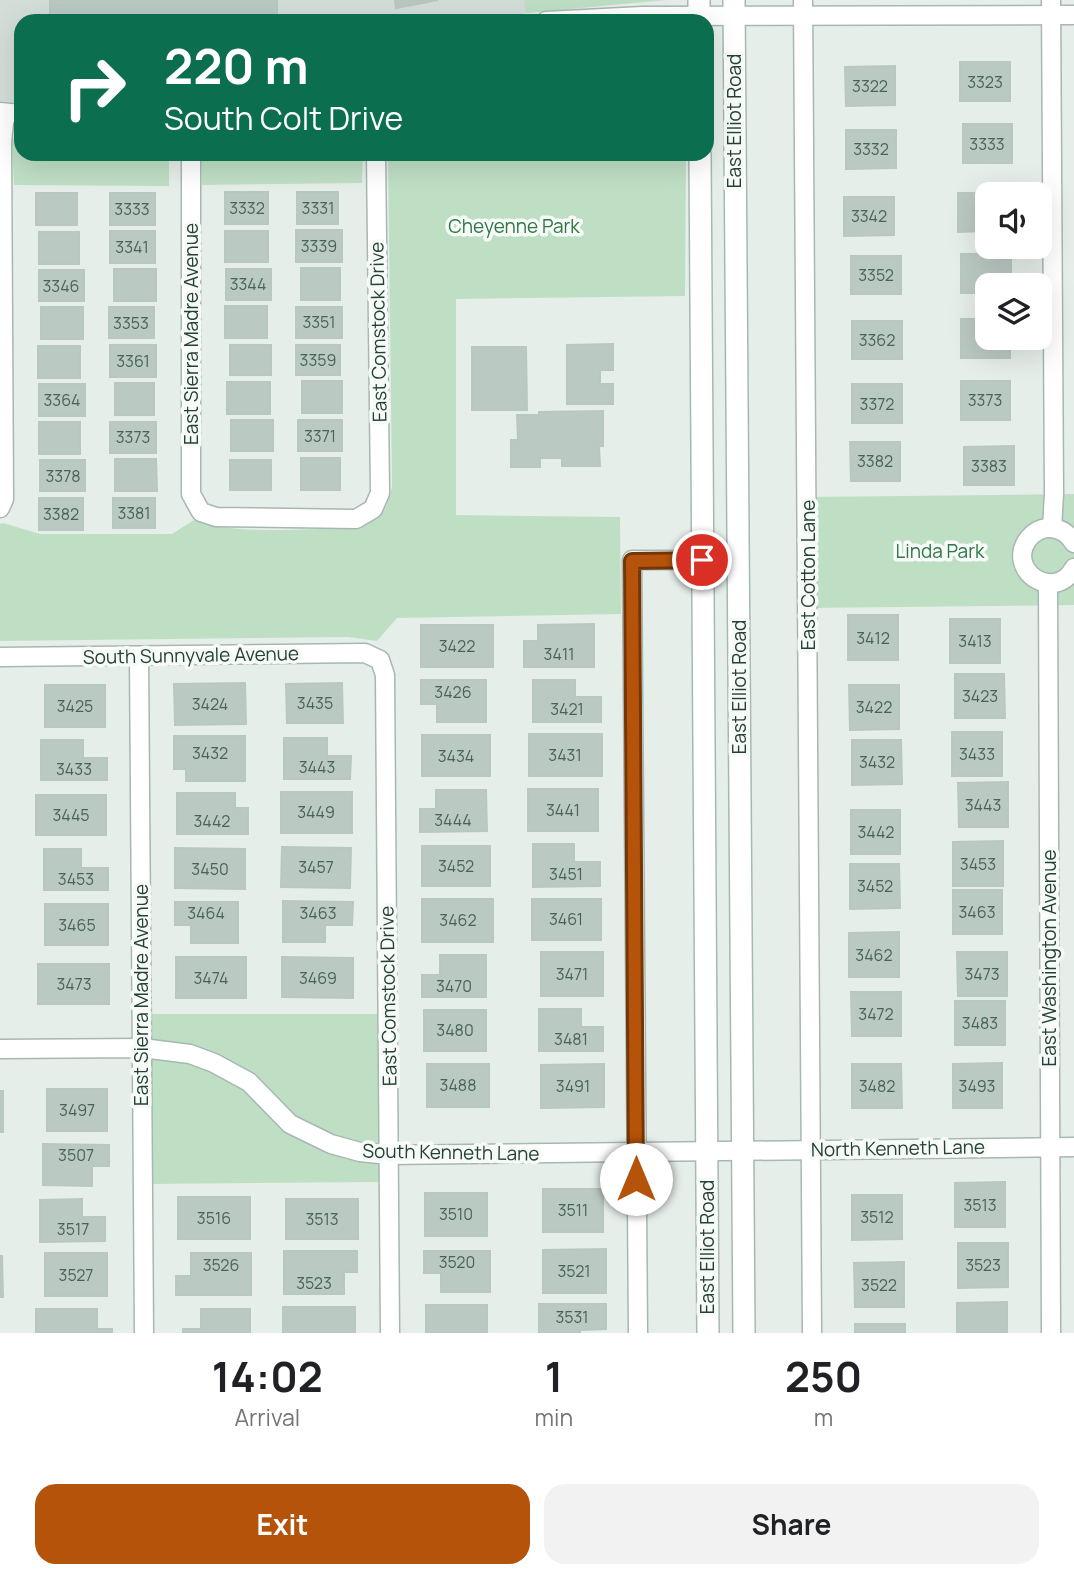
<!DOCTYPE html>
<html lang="en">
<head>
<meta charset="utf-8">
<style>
  :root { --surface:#fff; --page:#f2f2f2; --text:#202124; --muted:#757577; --accent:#b45309 }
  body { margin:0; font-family:Manrope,sans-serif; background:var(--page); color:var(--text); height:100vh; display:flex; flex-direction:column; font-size:26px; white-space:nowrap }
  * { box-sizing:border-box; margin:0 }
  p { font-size:23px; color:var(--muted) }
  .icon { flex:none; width:38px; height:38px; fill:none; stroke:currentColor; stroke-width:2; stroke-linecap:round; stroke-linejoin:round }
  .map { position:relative; height:1333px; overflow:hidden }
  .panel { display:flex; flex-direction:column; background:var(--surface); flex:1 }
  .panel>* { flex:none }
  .guide { position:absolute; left:14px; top:14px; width:700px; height:147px; border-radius:21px; box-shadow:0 7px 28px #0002; background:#0b6e4f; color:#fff; overflow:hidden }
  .buttons { position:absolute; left:975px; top:182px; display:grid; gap:14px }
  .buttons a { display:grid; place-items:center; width:77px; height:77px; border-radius:14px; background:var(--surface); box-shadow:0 7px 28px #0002; font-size:35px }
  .pin { position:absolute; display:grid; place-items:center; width:60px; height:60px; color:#fff; margin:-30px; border:4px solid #fff; border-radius:50%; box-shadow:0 2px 7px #0007 }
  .me { position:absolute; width:77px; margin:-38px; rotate:0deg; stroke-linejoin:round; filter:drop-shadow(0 0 5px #0008) }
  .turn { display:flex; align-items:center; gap:24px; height:147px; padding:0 35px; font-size:32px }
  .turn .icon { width:91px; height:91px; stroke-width:2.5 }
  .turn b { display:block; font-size:49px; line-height:60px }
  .eta { display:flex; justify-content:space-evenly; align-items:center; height:119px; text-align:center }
  .eta b { font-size:42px; font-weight:700; line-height:49px }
  .cta { display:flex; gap:14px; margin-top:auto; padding:14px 35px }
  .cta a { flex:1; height:80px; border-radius:21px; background:var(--accent); color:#fff; font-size:28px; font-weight:700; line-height:80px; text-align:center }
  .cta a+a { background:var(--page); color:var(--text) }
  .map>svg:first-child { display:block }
  .built { fill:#d4ded9 }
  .green { fill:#bfdfc5 }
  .building { fill:#bbc9c3; stroke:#b8c8c0; stroke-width:2 }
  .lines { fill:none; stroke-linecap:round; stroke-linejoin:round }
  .minor-casing { stroke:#a8b7b1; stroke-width:21 }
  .secondary-casing { stroke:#a4bab1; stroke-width:24 }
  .minor { stroke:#fff; stroke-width:18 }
  .secondary { stroke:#fff; stroke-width:21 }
  .route-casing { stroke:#753606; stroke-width:18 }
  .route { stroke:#b45309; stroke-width:12 }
  .labels { text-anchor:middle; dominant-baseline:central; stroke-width:7; stroke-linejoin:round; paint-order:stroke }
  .number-label { font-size:16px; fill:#4a635a }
  .street-label { font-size:19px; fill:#254137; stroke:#f7fbf8 }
  .park-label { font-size:19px; fill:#2f7745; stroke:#f7fbf8 }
</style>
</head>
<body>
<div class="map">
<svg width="1074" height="1333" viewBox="0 0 1074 1333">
  <rect width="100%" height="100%" fill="#e6eeea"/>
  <!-- built -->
  <polygon class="built" points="0,0 668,0 526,13 494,21 21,21 21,103 0,101"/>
  <!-- green -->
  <g class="green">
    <polygon points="524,0 661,0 526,13"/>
    <polygon points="21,134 21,154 169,154 169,186 14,185 12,140"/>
    <polygon points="201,154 363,154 362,183 202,185"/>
    <path d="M 388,154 L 686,154 L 685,296 L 456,299 L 456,515 L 620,517 L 621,614 L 397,618 L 377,641 L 348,637 L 0,641 L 0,524 L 3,523 L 40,534 L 172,534 L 194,520 C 230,536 314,528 356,528 C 382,518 386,513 392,486 Z"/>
    <polygon points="1074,494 1074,605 808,608 807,497"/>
    <polygon points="147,1014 382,1014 383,1182 148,1184"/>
  </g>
  <!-- building -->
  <g class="building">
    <rect x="50" y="0" width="227" height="21"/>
    <polygon points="395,0 438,0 396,8"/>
    <rect x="960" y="62" width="50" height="39"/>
    <polygon points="895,66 895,105 846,106 845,67"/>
    <rect x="963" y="124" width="49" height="39"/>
    <polygon points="846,130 896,130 896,168 846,169"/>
    <rect x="225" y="192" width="43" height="32"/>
    <rect x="297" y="192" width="41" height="32"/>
    <rect x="36" y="193" width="41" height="32"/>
    <rect x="110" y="193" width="45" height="32"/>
    <polygon points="958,193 1007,193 1007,194 987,194 987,231 958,232"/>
    <polygon points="844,197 894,197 894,235 844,236"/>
    <rect x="296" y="230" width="46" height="32"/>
    <rect x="110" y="231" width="45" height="32"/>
    <rect x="225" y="231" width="43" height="31"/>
    <rect x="39" y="232" width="40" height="32"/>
    <polygon points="961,254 1011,254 1011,285 987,285 987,293 961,293"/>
    <rect x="851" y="256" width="50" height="38"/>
    <rect x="301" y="268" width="39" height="32"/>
    <rect x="114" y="269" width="42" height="32"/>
    <rect x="226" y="269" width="45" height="31"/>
    <rect x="39" y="270" width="45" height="31"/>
    <rect x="225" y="306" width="42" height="32"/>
    <rect x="41" y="307" width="42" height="32"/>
    <rect x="109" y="307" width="45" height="31"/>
    <rect x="296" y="307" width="46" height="31"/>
    <polygon points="961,319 987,319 987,338 1010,338 1010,358 961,358"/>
    <rect x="852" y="321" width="50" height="38"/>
    <polygon points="613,344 613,370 600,370 600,384 613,384 613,404 567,404 567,345"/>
    <rect x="110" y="345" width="46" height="32"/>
    <rect x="230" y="345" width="41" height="30"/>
    <rect x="296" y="345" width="44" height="30"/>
    <rect x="38" y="346" width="42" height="32"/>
    <polygon points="472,347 526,347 527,410 472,410"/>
    <rect x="302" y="381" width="40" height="32"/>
    <rect x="961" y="381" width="49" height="39"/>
    <rect x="227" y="382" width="43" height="32"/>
    <rect x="115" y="383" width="39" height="32"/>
    <rect x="39" y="384" width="46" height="32"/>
    <rect x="852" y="384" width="50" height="39"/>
    <polygon points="603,411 603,446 599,446 600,466 562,466 562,458 540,458 540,467 511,467 511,440 518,440 517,415 539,415 539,412"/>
    <rect x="231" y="420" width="42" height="31"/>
    <rect x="298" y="420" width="44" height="31"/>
    <rect x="39" y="422" width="41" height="32"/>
    <rect x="110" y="422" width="46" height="31"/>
    <polygon points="850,442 900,442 900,481 851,481"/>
    <polygon points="1014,446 1014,485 964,485 964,447"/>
    <rect x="301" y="458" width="39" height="32"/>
    <polygon points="115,459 156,459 157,491 115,491"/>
    <rect x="40" y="460" width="45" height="31"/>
    <rect x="230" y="460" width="41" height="30"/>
    <rect x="39" y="498" width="44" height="32"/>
    <rect x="113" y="498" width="42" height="30"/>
    <rect x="848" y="615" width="50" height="45"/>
    <rect x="950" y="619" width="50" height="44"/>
    <polygon points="594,624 594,667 524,667 524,641 538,641 538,625"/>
    <rect x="421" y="625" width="72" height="42"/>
    <polygon points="955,674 1004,674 1005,718 955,718"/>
    <polygon points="421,680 486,680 486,722 437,722 437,704 421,704"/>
    <polygon points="533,680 575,680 575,697 601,697 601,722 533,722"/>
    <polygon points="245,683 246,724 175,725 174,684"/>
    <polygon points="342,683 343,723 287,723 286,684"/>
    <rect x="45" y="685" width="60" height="42"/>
    <polygon points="849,685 899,685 899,729 850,730"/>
    <rect x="952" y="732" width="50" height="44"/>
    <rect x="529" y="734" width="73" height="42"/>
    <rect x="422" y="735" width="68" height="41"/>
    <polygon points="174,736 245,736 245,781 186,781 186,769 174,769"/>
    <polygon points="284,738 327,738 327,756 351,756 350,779 284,779"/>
    <polygon points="41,740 83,740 83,758 107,758 107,780 41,780"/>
    <polygon points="852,740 901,740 902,784 852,785"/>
    <polygon points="1008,782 1008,827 959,827 958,783"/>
    <rect x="528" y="789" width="70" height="42"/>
    <polygon points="436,790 486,790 487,831 420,832 420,809 436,809"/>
    <rect x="281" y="792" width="71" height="41"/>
    <polygon points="177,793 235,793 235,808 248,808 248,834 177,834"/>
    <rect x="36" y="795" width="70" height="40"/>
    <rect x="851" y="810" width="49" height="44"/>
    <polygon points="1003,841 1003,886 953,886 953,842"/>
    <polygon points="533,844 574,844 574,862 600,862 600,886 533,887"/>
    <rect x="422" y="846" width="68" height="40"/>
    <polygon points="282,847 351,848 350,888 281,887"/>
    <polygon points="175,848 245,849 245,889 175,888"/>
    <polygon points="44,849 81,849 81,868 108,868 108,890 44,890"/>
    <polygon points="850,864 899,864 900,908 850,909"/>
    <rect x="953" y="890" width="49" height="44"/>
    <rect x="422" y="899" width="71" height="43"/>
    <rect x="532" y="899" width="69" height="41"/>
    <polygon points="283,901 353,902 352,925 325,925 325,942 283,942"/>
    <polygon points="175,902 238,902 238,943 191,943 191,925 175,925"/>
    <rect x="45" y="904" width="63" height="41"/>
    <polygon points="899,932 899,977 849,977 849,933"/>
    <rect x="541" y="952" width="62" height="44"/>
    <polygon points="957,952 1007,952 1007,996 958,996"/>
    <polygon points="440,955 486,955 486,997 422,997 422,975 440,975"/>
    <rect x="176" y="957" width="70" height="41"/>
    <polygon points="282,957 353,958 353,998 282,997"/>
    <rect x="38" y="964" width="71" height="40"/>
    <polygon points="851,992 901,992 901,1036 852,1036"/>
    <rect x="955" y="1001" width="50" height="44"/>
    <polygon points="539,1009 581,1009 581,1027 603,1027 603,1051 539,1051"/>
    <rect x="424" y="1010" width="62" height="41"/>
    <polygon points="1002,1063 1002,1108 953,1108 953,1064"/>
    <rect x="427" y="1064" width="62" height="43"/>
    <polygon points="604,1064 604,1107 541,1108 541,1065"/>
    <polygon points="852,1064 901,1064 902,1108 852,1108"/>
    <rect x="47" y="1089" width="60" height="42"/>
    <rect x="0" y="1091" width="3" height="41"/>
    <polygon points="43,1144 109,1145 109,1166 92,1166 92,1186 43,1185"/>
    <polygon points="1005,1182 1005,1227 955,1227 955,1183"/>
    <rect x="543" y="1189" width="60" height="43"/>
    <rect x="425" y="1193" width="62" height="43"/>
    <polygon points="852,1195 902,1195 902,1239 852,1240"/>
    <rect x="178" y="1197" width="72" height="42"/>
    <polygon points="82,1199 82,1217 105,1217 105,1241 40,1242 40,1200"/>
    <rect x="286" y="1199" width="72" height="40"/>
    <polygon points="958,1243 1008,1243 1008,1287 958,1288"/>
    <polygon points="606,1249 606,1293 543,1293 543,1250"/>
    <polygon points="284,1251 357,1251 357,1272 344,1272 344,1294 284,1294"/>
    <polygon points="424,1251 490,1251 490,1292 441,1292 441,1273 424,1273"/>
    <rect x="45" y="1253" width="62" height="43"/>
    <polygon points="191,1253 251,1253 251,1295 176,1295 176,1276 191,1276"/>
    <polygon points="0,1256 2,1256 3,1297 0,1297"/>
    <polygon points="904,1262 904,1307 855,1307 854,1263"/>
    <polygon points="1007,1302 1007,1333 957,1333 957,1303"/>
    <polygon points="539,1304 606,1304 606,1329 580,1330 580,1333 539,1333"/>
    <rect x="426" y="1305" width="61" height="28"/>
    <rect x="283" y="1307" width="72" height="26"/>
    <polygon points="36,1309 97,1309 97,1329 112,1329 112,1333 36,1333"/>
    <polygon points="201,1309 250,1309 250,1333 183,1333 183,1329 201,1329"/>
    <rect x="855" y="1324" width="50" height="9"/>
  </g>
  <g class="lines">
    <!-- minor casing -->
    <g class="minor-casing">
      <g id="minor">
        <polyline points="803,0 812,1333"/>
        <polyline points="1051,0 1054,494 1052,528"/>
        <polyline points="546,21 642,16 1074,15"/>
        <polyline points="0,112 21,114"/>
        <polyline points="191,154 191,494 201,512 216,517 356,519 373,509 380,493 376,154"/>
        <polyline points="0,508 4,499 2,142 5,113"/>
        <path d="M 1074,543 C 1068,533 1059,527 1047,528 C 1039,529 1034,532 1029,538 C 1004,569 1054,604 1074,568"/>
        <polyline points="1048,583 1051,1333"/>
        <polyline points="139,656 144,1333"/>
        <polyline points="0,657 365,653 380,660 385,675 390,1333"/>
        <polyline points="0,1049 142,1048 190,1054 214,1063 249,1082 290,1124 331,1144 360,1152 389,1155 1074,1147"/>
        <polyline points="638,1333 632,560 702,560"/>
      </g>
    </g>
    <!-- secondary casing -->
    <g class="secondary-casing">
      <g id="secondary">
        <polyline points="699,0 699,21"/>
        <polyline points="734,0 744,1333"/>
        <polyline points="700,154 708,1333"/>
      </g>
    </g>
    <!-- minor -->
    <use href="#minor" class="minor"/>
    <!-- secondary -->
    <use href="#secondary" class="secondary"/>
  </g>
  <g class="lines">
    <!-- route casing -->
    <g class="route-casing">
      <polyline id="route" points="636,1179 632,561 702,560"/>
    </g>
    <!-- route -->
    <use href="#route" class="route"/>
  </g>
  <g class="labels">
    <!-- number labels -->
    <g class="number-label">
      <text x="985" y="82">3323</text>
      <text x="870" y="86">3322</text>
      <text x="987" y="144">3333</text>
      <text x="871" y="149">3332</text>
      <text x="247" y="208">3332</text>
      <text x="318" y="208">3331</text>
      <text x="132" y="209">3333</text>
      <text x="869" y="216">3342</text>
      <text x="319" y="246">3339</text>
      <text x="132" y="247">3341</text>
      <text x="876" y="275">3352</text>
      <text x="248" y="284">3344</text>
      <text x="61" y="286">3346</text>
      <text x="319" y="322">3351</text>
      <text x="131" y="323">3353</text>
      <text x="877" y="340">3362</text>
      <text x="318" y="360">3359</text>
      <text x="133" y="361">3361</text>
      <text x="62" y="400">3364</text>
      <text x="985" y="400">3373</text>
      <text x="877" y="404">3372</text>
      <text x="320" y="436">3371</text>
      <text x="133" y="437">3373</text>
      <text x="875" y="461">3382</text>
      <text x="989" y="466">3383</text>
      <text x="63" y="476">3378</text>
      <text x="134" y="513">3381</text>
      <text x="61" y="514">3382</text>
      <text x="873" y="638">3412</text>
      <text x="975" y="641">3413</text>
      <text x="457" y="646">3422</text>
      <text x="559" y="654">3411</text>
      <text x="453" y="692">3426</text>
      <text x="980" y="696">3423</text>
      <text x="315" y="703">3435</text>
      <text x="210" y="704">3424</text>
      <text x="75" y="706">3425</text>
      <text x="874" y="707">3422</text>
      <text x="567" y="709">3421</text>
      <text x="210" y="753">3432</text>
      <text x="977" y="754">3433</text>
      <text x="565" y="755">3431</text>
      <text x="456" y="756">3434</text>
      <text x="877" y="762">3432</text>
      <text x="317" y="767">3443</text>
      <text x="74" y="769">3433</text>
      <text x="983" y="805">3443</text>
      <text x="563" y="810">3441</text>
      <text x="316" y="812">3449</text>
      <text x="71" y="815">3445</text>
      <text x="453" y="820">3444</text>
      <text x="212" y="821">3442</text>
      <text x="876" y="832">3442</text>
      <text x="978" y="864">3453</text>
      <text x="456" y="866">3452</text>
      <text x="316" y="867">3457</text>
      <text x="210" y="869">3450</text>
      <text x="566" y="874">3451</text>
      <text x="76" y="879">3453</text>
      <text x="875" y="886">3452</text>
      <text x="977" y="912">3463</text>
      <text x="206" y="913">3464</text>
      <text x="318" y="913">3463</text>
      <text x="566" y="919">3461</text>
      <text x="458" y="920">3462</text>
      <text x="77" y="925">3465</text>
      <text x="874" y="955">3462</text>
      <text x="572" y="974">3471</text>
      <text x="982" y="974">3473</text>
      <text x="211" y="978">3474</text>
      <text x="318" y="978">3469</text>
      <text x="74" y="984">3473</text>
      <text x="454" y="986">3470</text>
      <text x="876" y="1014">3472</text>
      <text x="980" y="1023">3483</text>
      <text x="455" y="1030">3480</text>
      <text x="571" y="1039">3481</text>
      <text x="458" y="1085">3488</text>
      <text x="573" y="1086">3491</text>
      <text x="877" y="1086">3482</text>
      <text x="977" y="1086">3493</text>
      <text x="77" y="1110">3497</text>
      <text x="76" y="1155">3507</text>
      <text x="980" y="1205">3513</text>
      <text x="573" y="1210">3511</text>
      <text x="456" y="1214">3510</text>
      <text x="877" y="1217">3512</text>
      <text x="214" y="1218">3516</text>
      <text x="322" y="1219">3513</text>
      <text x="73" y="1229">3517</text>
      <text x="457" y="1262">3520</text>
      <text x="221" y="1265">3526</text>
      <text x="983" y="1265">3523</text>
      <text x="574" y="1271">3521</text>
      <text x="76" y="1275">3527</text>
      <text x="314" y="1283">3523</text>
      <text x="879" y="1285">3522</text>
      <text x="572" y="1317">3531</text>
    </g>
    <!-- street labels -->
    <g class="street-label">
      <text transform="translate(734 121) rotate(-90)">East Elliot Road</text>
      <text transform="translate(378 332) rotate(-91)">East Comstock Drive</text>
      <text transform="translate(191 334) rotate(-90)">East Sierra Madre Avenue</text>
      <text transform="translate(808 575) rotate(-90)">East Cotton Lane</text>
      <text transform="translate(191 655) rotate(-1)">South Sunnyvale Avenue</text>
      <text transform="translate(739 687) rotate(-90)">East Elliot Road</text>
      <text transform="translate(1049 958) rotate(-90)">East Washington Avenue</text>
      <text transform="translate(141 995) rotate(-90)">East Sierra Madre Avenue</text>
      <text transform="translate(388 996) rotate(-91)">East Comstock Drive</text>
      <text transform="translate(898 1148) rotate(-1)">North Kenneth Lane</text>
      <text transform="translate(451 1152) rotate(1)">South Kenneth Lane</text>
      <text transform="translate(707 1247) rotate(-90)">East Elliot Road</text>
    </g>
    <!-- park labels -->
    <g class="park-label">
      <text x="514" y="226">Cheyenne Park</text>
      <text x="940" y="551">Linda Park</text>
    </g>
  </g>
</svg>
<div class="buttons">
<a><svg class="icon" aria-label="sound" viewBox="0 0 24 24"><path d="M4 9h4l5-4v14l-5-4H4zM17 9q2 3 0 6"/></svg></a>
<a><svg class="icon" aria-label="layers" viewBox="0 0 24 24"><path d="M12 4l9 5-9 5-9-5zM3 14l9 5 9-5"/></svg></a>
</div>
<div class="pin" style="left:702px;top:560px;background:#d93025"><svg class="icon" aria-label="arrive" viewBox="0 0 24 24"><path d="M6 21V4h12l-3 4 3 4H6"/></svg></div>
<svg class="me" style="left:636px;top:1179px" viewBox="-20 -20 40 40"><circle r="19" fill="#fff"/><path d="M0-13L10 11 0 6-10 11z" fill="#b45309"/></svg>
<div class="guide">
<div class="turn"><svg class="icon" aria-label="right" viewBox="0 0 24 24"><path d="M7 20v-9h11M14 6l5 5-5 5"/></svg><div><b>220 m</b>South Colt Drive</div></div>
</div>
</div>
<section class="panel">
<div class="eta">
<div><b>14:02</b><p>Arrival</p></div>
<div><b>1</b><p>min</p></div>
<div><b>250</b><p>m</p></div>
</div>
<div class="cta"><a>Exit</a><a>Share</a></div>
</section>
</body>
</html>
